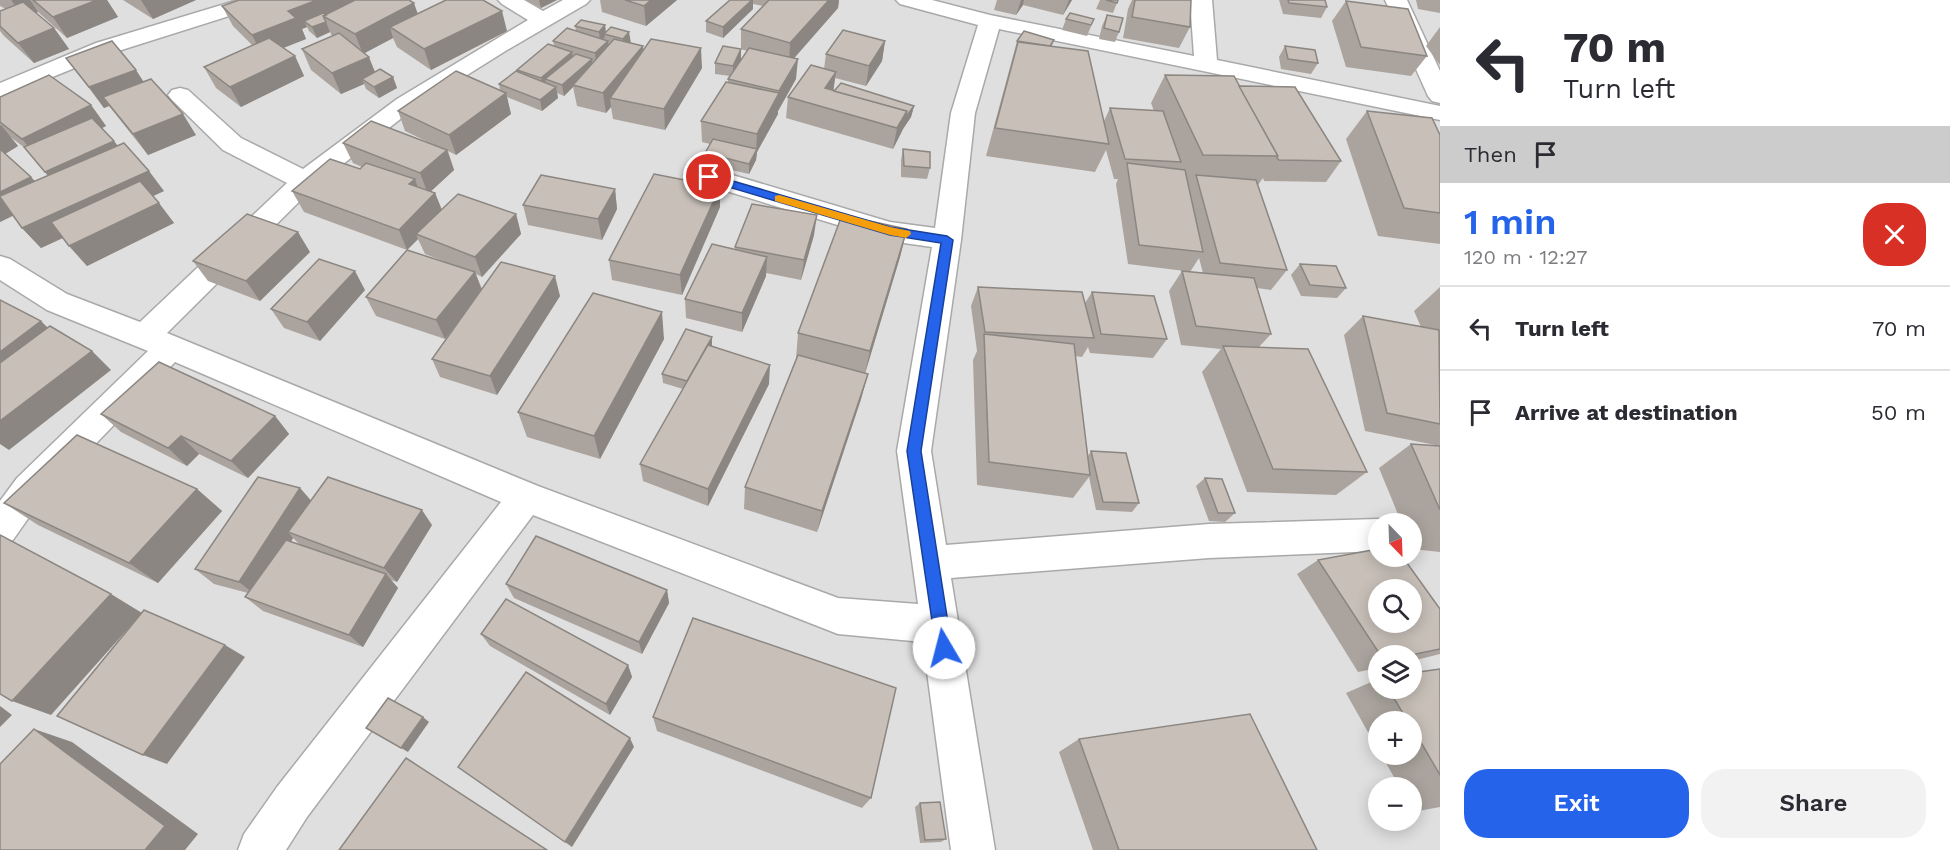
<!DOCTYPE html>
<html lang="en">
<head>
<meta charset="utf-8">
<style>
  :root { --surface:#fff; --page:#f2f2f3; --text:#2b2b33; --muted:#7c7c81; --line:#e1e1e2; --accent:#2563eb }
  body { margin:0; font-family:"Work Sans",sans-serif; background:var(--page); color:var(--text); height:100vh; display:flex; flex-direction:column; font-size:22px; white-space:nowrap }
  * { box-sizing:border-box; margin:0 }
  p { font-size:20px; color:var(--muted) }
  .icon { flex:none; width:33px; height:33px; fill:none; stroke:currentColor; stroke-width:2; stroke-linecap:round; stroke-linejoin:round }
  .map { position:relative; flex:1; overflow:hidden }
  .side { display:flex; flex-direction:column; background:var(--surface); width:510px }
  .side>* { flex:none }
  .top-card { background:#fff; color:var(--text); overflow:hidden }
  .needle { width:39px; rotate:157deg }
  .controls { position:absolute; left:1368px; top:513px; display:grid; gap:12px }
  .controls a { display:grid; place-items:center; width:54px; height:54px; border-radius:50%; background:var(--surface); box-shadow:0 3px 15px #0003; font-size:30px }
  .pin { position:absolute; display:grid; place-items:center; width:51px; height:51px; color:#fff; margin:-26px; border:3px solid #fff; border-radius:50%; box-shadow:0 2px 6px #0007 }
  .me { position:absolute; width:66px; margin:-33px; rotate:352deg; stroke-linejoin:round; filter:drop-shadow(0 0 4px #0008) }
  .turn { display:flex; align-items:center; gap:21px; height:126px; padding:0 24px; font-size:27px }
  .turn .icon { width:78px; height:78px; stroke-width:2.5 }
  .turn b { display:block; font-size:42px; line-height:51px }
  .then { display:flex; align-items:center; height:57px; padding:0 24px; background:#0003; gap:12px; font-size:22px }
  .round { display:grid; place-items:center; flex:none; width:63px; height:63px; border-radius:24px; background:var(--page) }
  .head { display:flex; align-items:center; justify-content:space-between; height:102px; padding:0 24px }
  h1 { font-size:36px; font-weight:600; line-height:45px; color:var(--accent) }
  .button { display:flex; gap:12px; margin-top:auto; padding:12px 24px }
  .button a { flex:1; height:69px; border-radius:24px; background:var(--accent); color:#fff; font-size:24px; font-weight:600; line-height:69px; text-align:center }
  .button a+a { background:var(--page); color:var(--text) }
  ul { padding:0; list-style:none }
  li { display:flex; align-items:center; gap:18px; height:84px; padding:0 24px; border-top:2px solid var(--line) }
  li div { flex:1 }
  li b { display:block; font-size:22px }
  li em { font-style:normal }
  main { display:flex; flex:1; min-height:0 }
  .map>svg:first-child { display:block }
  .residential { fill:#e0dfdf; fill-rule:evenodd }
  .lines { fill:none; stroke-linecap:round; stroke-linejoin:round }
  .street-casing { stroke:#a9a9a9; stroke-width:3 }
  .street { fill:#fff; fill-rule:evenodd }
  .wall { fill:#aba49e; fill-rule:evenodd }
  .shaded-wall { fill:#8b8681 }
  .building { fill:#c7bfb8; stroke:#8b8681; stroke-width:1.5; fill-rule:evenodd }
  .route { fill:#2563eb; stroke:#184099; stroke-width:1.5 }
  .slow { fill:#f59e0b }
</style>
</head>
<body>
<main>
<div class="map">
<svg width="1440" height="850" viewBox="0 0 1440 850">
  <rect width="100%" height="100%" fill="#f2efe9"/>
  <!-- residential -->
  <path class="residential" d="M 0,0 L 1440,0 L 1440,850 L 0,850 ZM 1378,524 L 1412,524 L 1412,556 L 1378,556 ZM 1378,590 L 1412,590 L 1412,622 L 1378,622 ZM 1378,656 L 1412,656 L 1412,688 L 1378,688 ZM 1378,722 L 1412,722 L 1412,754 L 1378,754 ZM 1378,788 L 1412,788 L 1412,820 L 1378,820 Z"/>
  <g class="lines">
    <!-- street casing -->
    <g class="street-casing">
      <g id="street">
        <polygon points="238,0 271,0 267,4 112,53 0,98 0,83 96,43"/>
        <polygon points="498,0 524,0 543,11 563,0 590,0 586,4 507,50 413,109 314,187 167,333 538,486 838,598 918,604 897,451 932,247 890,241 700,183 696,177 700,171 709,168 890,222 935,228 951,113 978,25 900,4 896,0 932,0 990,15 1194,56 1190,0 1212,0 1217,60 1440,106 1440,120 999,29 975,113 961,240 931,451 946,545 1209,524 1378,519 1391,524 1378,524 1378,551 1209,558 951,578 995,850 951,850 923,642 838,634 533,515 307,817 286,850 238,850 244,834 277,787 501,502 175,362 41,500 13,540 0,545 0,501 17,478 148,351 47,310 0,280 0,256 10,259 67,294 140,322 287,183 223,150 172,100 168,95 172,90 180,88 188,90 241,138 303,169 397,99 528,20 502,4"/>
        <polygon points="1385,0 1407,0 1440,71 1440,103 1432,101 1428,96"/>
      </g>
    </g>
    <!-- street -->
    <use href="#street" class="street"/>
  </g>
  <!-- wall -->
  <g class="wall">
    <polygon points="0,0 107,0 118,17 67,38 38,12 36,13 54,28 69,49 34,63 4,36 0,31 0,11 6,9 0,6"/>
    <polygon points="123,0 196,0 153,19"/>
    <polygon points="526,0 557,0 541,8"/>
    <polygon points="600,0 677,0 646,26 602,12"/>
    <path d="M 730,0 L 839,0 L 838,8 L 794,58 L 796,79 L 778,111 L 778,114 L 757,152 L 756,160 L 749,174 L 705,164 L 705,153 L 710,144 L 702,142 L 701,121 L 728,83 L 728,79 L 730,76 L 715,74 L 715,63 L 741,49 L 741,29 L 763,6 L 753,4 L 753,9 L 723,38 L 706,32 L 706,21 ZM 741,49 L 747,51 L 741,60 Z"/>
    <polygon points="997,0 1072,0 1063,15 1023,5 1016,15 994,10"/>
    <polygon points="1100,0 1118,0 1113,13 1096,9"/>
    <polygon points="1132,0 1191,0 1190,27 1179,48 1123,38 1128,9"/>
    <polygon points="1279,0 1325,0 1327,7 1321,18 1283,14"/>
    <polygon points="1416,0 1440,0 1440,13 1418,9"/>
    <polygon points="353,1 507,31 431,70 397,47 393,38 364,53 375,72 393,77 397,88 379,98 366,89 364,84 341,94 311,70 302,49 332,36 330,32 317,38 309,31 307,27 302,29 306,39 283,48 295,56 304,76 241,107 216,88 204,67 252,45 233,26 222,6"/>
    <polygon points="1346,1 1427,56 1411,76 1346,67 1332,21"/>
    <polygon points="1107,15 1119,32 1115,42 1099,39 1102,26"/>
    <polygon points="1066,19 1094,19 1087,36 1062,30"/>
    <polygon points="605,25 606,33 611,27 630,43 643,46 643,50 702,68 665,130 613,119 611,107 606,113 577,106 573,87 564,96 557,93 558,98 542,111 507,97 511,114 456,155 448,151 454,170 431,191 435,193 442,210 516,214 521,234 482,277 476,274 482,289 560,296 497,395 440,377 432,359 454,327 445,339 376,316 366,297 443,261 425,254 418,239 407,250 304,212 292,191 360,169 362,167 353,163 343,143 436,146 405,131 398,111 500,91 499,84 517,72 517,70 554,46 553,41 576,31 575,26"/>
    <polygon points="1440,27 1440,65 1426,46"/>
    <path d="M 1054,40 L 1052,46 L 1104,121 L 1110,108 L 1154,111 L 1151,103 L 1165,75 L 1239,86 L 1341,161 L 1326,182 L 1264,181 L 1263,178 L 1258,185 L 1287,270 L 1271,290 L 1257,288 L 1271,334 L 1259,347 L 1367,472 L 1336,495 L 1247,492 L 1202,372 L 1221,349 L 1181,345 L 1169,291 L 1182,271 L 1185,271 L 1128,264 L 1116,184 L 1118,179 L 1114,179 L 1106,150 L 1095,172 L 986,156 L 1017,41 ZM 1199,258 L 1203,273 L 1190,272 Z"/>
    <polygon points="885,41 882,61 866,86 835,78 833,91 914,106 911,117 903,129 893,149 786,118 788,97 824,69 826,54"/>
    <polygon points="1285,46 1318,63 1311,74 1281,69 1279,57"/>
    <polygon points="66,58 143,81 196,135 148,155 109,106 104,108"/>
    <path d="M 0,97 L 91,105 L 106,126 L 102,128 L 117,145 L 164,191 L 153,196 L 174,223 L 87,266 L 63,238 L 41,248 L 22,228 L 13,216 L 0,222 ZM 9,136 L 25,148 L 48,176 L 35,181 L 5,154 L 18,146 Z"/>
    <polygon points="1367,111 1440,135 1440,244 1378,236 1346,139"/>
    <polygon points="903,149 930,168 927,179 901,177 901,160"/>
    <polygon points="615,189 617,209 602,240 528,225 523,205"/>
    <polygon points="720,207 682,295 612,280 609,260"/>
    <polygon points="907,229 900,257 865,373 868,374 861,399 817,532 744,509 745,487 796,359 798,333"/>
    <polygon points="814,235 801,280 766,273 766,276 742,332 686,318 685,299 735,249 735,247"/>
    <polygon points="310,252 260,301 208,281 193,261"/>
    <polygon points="1300,264 1346,288 1337,298 1301,296 1291,275"/>
    <polygon points="978,287 1085,303 1092,292 1167,339 1153,358 1090,353 1088,347 1082,357 1075,356 1088,456 1091,451 1139,503 1132,512 1096,510 1089,477 1073,498 977,485 973,360 977,351 971,306"/>
    <polygon points="1440,287 1440,446 1365,431 1344,335 1363,316 1421,327 1414,311"/>
    <polygon points="365,290 320,341 284,328 271,309"/>
    <polygon points="712,337 712,346 769,384 708,506 643,481 640,464 683,389 663,383 662,374"/>
    <polygon points="664,339 600,459 527,437 518,412"/>
    <polygon points="101,414 275,416 289,434 248,478 199,454 187,466 121,432"/>
    <polygon points="1411,444 1440,446 1440,552 1412,549 1412,524 1402,524 1379,468"/>
    <polygon points="1205,478 1235,513 1225,522 1209,521 1196,486"/>
    <path d="M 300,488 L 311,501 L 432,525 L 397,582 L 391,580 L 398,588 L 363,647 L 263,611 L 245,597 L 248,593 L 214,584 L 195,569 ZM 293,538 L 300,545 L 291,542 Z"/>
    <polygon points="197,489 222,511 158,583 38,525 4,503"/>
    <polygon points="1318,560 1440,609 1440,654 1412,661 1412,656 1378,656 1378,668 1358,672 1297,574"/>
    <polygon points="506,584 667,590 669,603 642,654 514,598"/>
    <polygon points="481,634 628,665 632,677 610,715 490,646"/>
    <polygon points="1440,669 1440,807 1413,812 1412,808 1412,788 1400,788 1381,754 1412,754 1412,722 1378,722 1378,750 1346,693 1378,679 1378,688 1412,688"/>
    <polygon points="653,717 871,798 862,808 657,731"/>
    <polygon points="1079,739 1317,850 1093,850 1059,752"/>
    <polygon points="920,803 946,839 941,842 920,843 915,807"/>
  </g>
  <!-- shaded-wall -->
  <g class="shaded-wall">
    <polygon points="11,0 30,0 38,12 24,18"/>
    <polygon points="97,0 107,0 118,17 67,38 53,17"/>
    <polygon points="141,0 196,0 153,19"/>
    <polygon points="317,0 353,0 356,9 304,21 307,27 302,29 306,39 263,56 252,35 288,11"/>
    <polygon points="539,0 557,0 541,8"/>
    <polygon points="651,0 677,0 646,26 644,6"/>
    <polygon points="752,0 753,0 753,9 723,38 723,27"/>
    <polygon points="829,0 839,0 838,8 789,64 790,43"/>
    <polygon points="1021,0 1024,0 1023,5 1016,15"/>
    <polygon points="1069,0 1072,0 1063,15"/>
    <polygon points="414,3 421,23 390,27 393,38 363,54 355,34"/>
    <polygon points="502,11 507,31 431,70 424,49"/>
    <polygon points="326,22 330,32 317,38 312,27"/>
    <polygon points="605,25 606,34 604,34 605,37 600,42 599,32"/>
    <polygon points="54,28 69,49 34,63 18,43"/>
    <polygon points="629,32 631,43 624,50 623,39"/>
    <polygon points="608,41 609,51 596,64 595,53"/>
    <polygon points="885,41 882,61 866,86 869,66"/>
    <polygon points="643,46 645,66 610,98 611,107 606,113 603,93"/>
    <polygon points="701,48 702,68 665,130 664,109"/>
    <polygon points="741,49 741,60 733,77 733,66"/>
    <polygon points="572,52 574,63 545,79 547,86 544,89 541,78"/>
    <polygon points="295,56 304,76 241,107 230,87"/>
    <polygon points="369,57 377,77 362,79 364,84 341,94 332,73"/>
    <polygon points="592,59 593,70 573,85 573,87 564,96 562,85"/>
    <polygon points="798,59 796,79 778,111 778,114 757,152 756,160 749,174 749,164 756,151 757,134 779,94 779,91"/>
    <polygon points="136,70 149,90 103,97 109,106 104,108 89,87"/>
    <polygon points="836,72 833,93 825,88"/>
    <polygon points="393,77 397,88 379,98 374,87"/>
    <polygon points="556,87 558,98 542,111 540,100"/>
    <polygon points="506,93 511,114 456,155 449,135"/>
    <polygon points="91,105 106,126 39,160 22,139"/>
    <polygon points="914,106 911,117 903,129 893,149 897,128 907,111"/>
    <polygon points="183,114 196,135 148,155 133,134"/>
    <polygon points="1,125 18,146 0,157 0,126"/>
    <polygon points="114,141 129,162 62,192 45,172"/>
    <polygon points="447,150 454,170 428,194 420,173"/>
    <polygon points="149,171 164,191 41,248 22,228"/>
    <polygon points="31,177 49,197 0,222 0,192"/>
    <polygon points="415,179 422,200 409,184"/>
    <polygon points="720,187 720,207 682,295 680,275"/>
    <polygon points="615,189 617,209 602,240 598,219"/>
    <polygon points="435,193 443,213 416,234 418,239 407,250 399,230"/>
    <polygon points="159,203 174,223 87,266 69,246"/>
    <polygon points="516,214 521,234 482,277 475,257"/>
    <polygon points="817,215 814,235 801,280 804,260"/>
    <polygon points="907,229 900,257 864,377 870,351"/>
    <polygon points="298,232 310,252 260,301 246,281"/>
    <polygon points="767,257 766,276 742,332 742,313"/>
    <polygon points="355,271 365,290 320,341 307,322"/>
    <polygon points="475,272 482,291 445,339 436,320"/>
    <polygon points="555,276 560,296 497,395 490,376"/>
    <polygon points="662,312 664,339 600,459 594,436"/>
    <polygon points="41,321 61,341 0,388 0,352"/>
    <polygon points="712,337 712,347 689,382"/>
    <polygon points="92,351 111,370 9,450 0,444 0,421"/>
    <polygon points="770,365 769,384 708,506 708,489"/>
    <polygon points="868,374 861,399 817,532 822,511"/>
    <polygon points="275,416 289,434 248,478 231,461"/>
    <polygon points="181,436 199,454 187,466 168,448"/>
    <polygon points="300,488 314,504 288,532 293,538 257,596 239,582"/>
    <polygon points="197,489 222,511 158,583 129,563"/>
    <polygon points="422,510 432,525 397,582 384,568"/>
    <polygon points="386,574 398,588 363,647 349,635"/>
    <polygon points="667,590 669,603 642,654 639,642"/>
    <polygon points="111,594 142,613 51,715 12,701"/>
    <polygon points="225,645 245,657 167,764 143,755"/>
    <polygon points="628,665 632,677 610,715 606,704"/>
    <polygon points="0,706 12,715 0,727"/>
    <polygon points="423,717 429,722 408,752 401,748"/>
    <polygon points="34,729 72,742 198,834 185,850 145,850"/>
    <polygon points="630,738 634,747 572,847 565,842"/>
  </g>
  <!-- building -->
  <g class="building">
    <polygon points="33,0 97,0 53,17"/>
    <polygon points="239,0 317,0 288,11 296,18 252,35 222,6"/>
    <polygon points="355,0 409,0 414,3 355,34 323,16"/>
    <polygon points="446,0 483,0 502,11 424,49 390,27"/>
    <polygon points="625,0 651,0 644,6"/>
    <polygon points="730,0 752,0 723,27 706,21"/>
    <polygon points="769,0 829,0 790,43 741,29"/>
    <polygon points="1106,0 1118,0 1117,3"/>
    <polygon points="1135,0 1191,0 1190,27 1132,17"/>
    <polygon points="1288,0 1325,0 1327,7 1289,3"/>
    <polygon points="1346,1 1408,9 1427,56 1361,47"/>
    <polygon points="23,2 54,28 18,43 0,26 0,11"/>
    <polygon points="323,13 326,15 323,16 326,22 312,27 304,21"/>
    <polygon points="1070,13 1094,19 1091,25 1066,19"/>
    <polygon points="1107,15 1123,18 1119,32 1104,28"/>
    <polygon points="581,20 605,25 599,32 575,26"/>
    <polygon points="611,27 629,32 623,39 604,34"/>
    <polygon points="567,28 608,41 595,53 553,41"/>
    <polygon points="843,30 885,41 869,66 826,54"/>
    <polygon points="1024,31 1054,40 1050,46 1017,41"/>
    <polygon points="339,33 369,57 332,73 302,49"/>
    <polygon points="269,38 295,56 230,87 204,67"/>
    <polygon points="614,39 643,46 603,93 573,85"/>
    <polygon points="651,39 701,48 664,109 610,98"/>
    <polygon points="112,41 136,70 89,87 66,58"/>
    <polygon points="1018,42 1088,51 1109,144 995,128"/>
    <polygon points="548,44 572,52 541,78 517,70"/>
    <polygon points="723,46 741,49 733,66 715,63"/>
    <polygon points="1285,46 1315,50 1318,63 1288,59"/>
    <polygon points="749,48 798,59 779,91 728,79"/>
    <polygon points="576,54 592,59 562,85 545,79"/>
    <polygon points="811,65 836,72 825,88 907,111 897,128 788,97"/>
    <polygon points="380,69 393,77 374,87 362,79"/>
    <polygon points="456,71 506,93 449,135 398,111"/>
    <polygon points="516,71 556,87 540,100 499,84"/>
    <polygon points="49,75 91,105 22,139 0,122 0,97"/>
    <polygon points="1165,75 1234,76 1278,156 1203,155"/>
    <polygon points="151,79 183,114 133,134 103,97"/>
    <polygon points="726,82 779,93 757,134 701,121"/>
    <polygon points="841,83 914,106 905,118 907,111 834,91"/>
    <polygon points="1239,86 1295,87 1341,161 1279,160 1277,158 1278,156"/>
    <polygon points="1110,108 1163,111 1181,162 1125,159"/>
    <polygon points="1367,111 1432,118 1440,135 1440,213 1404,208"/>
    <polygon points="92,118 114,141 45,172 24,147"/>
    <polygon points="371,121 447,150 420,173 343,143"/>
    <polygon points="713,139 757,149 749,164 705,153"/>
    <polygon points="124,143 149,171 22,228 0,197 0,196"/>
    <polygon points="0,149 31,177 0,192"/>
    <polygon points="903,149 930,152 930,168 904,166"/>
    <polygon points="330,159 360,169 366,163 415,179 409,184 435,193 399,230 292,191"/>
    <polygon points="1127,163 1185,170 1203,252 1139,245"/>
    <polygon points="654,174 720,187 680,275 609,260"/>
    <polygon points="541,175 615,189 598,219 523,205"/>
    <polygon points="1196,175 1256,180 1287,270 1220,263"/>
    <polygon points="140,181 159,203 69,246 51,222"/>
    <polygon points="458,194 516,214 475,257 416,234"/>
    <polygon points="752,204 817,215 804,260 735,247"/>
    <polygon points="247,214 298,232 246,281 193,261"/>
    <polygon points="842,215 907,229 870,351 798,333"/>
    <polygon points="712,244 767,257 742,313 685,299"/>
    <polygon points="407,250 475,272 436,320 366,297"/>
    <polygon points="319,259 355,271 307,322 271,309"/>
    <polygon points="501,262 555,276 490,376 432,359"/>
    <polygon points="1300,264 1336,266 1346,288 1310,285"/>
    <polygon points="1182,271 1254,278 1271,334 1196,326"/>
    <polygon points="978,287 1082,292 1094,338 985,332"/>
    <polygon points="1092,292 1154,296 1167,339 1101,334"/>
    <polygon points="593,293 662,312 594,436 518,412"/>
    <polygon points="0,300 41,321 0,352"/>
    <polygon points="1363,316 1439,330 1440,424 1387,413"/>
    <polygon points="50,326 92,351 0,421 0,363"/>
    <polygon points="686,329 712,337 687,381 662,374"/>
    <polygon points="984,334 1074,344 1090,475 989,462"/>
    <polygon points="708,345 770,365 708,489 640,464"/>
    <polygon points="1223,346 1308,349 1367,472 1273,469"/>
    <polygon points="798,355 868,374 822,511 745,487"/>
    <polygon points="159,362 275,416 231,461 181,436 168,448 101,414"/>
    <polygon points="77,435 197,489 129,563 4,503"/>
    <polygon points="1411,444 1440,446 1440,510"/>
    <polygon points="1091,451 1126,453 1139,503 1103,502"/>
    <polygon points="258,477 300,488 239,582 195,569"/>
    <polygon points="328,477 422,510 384,568 288,532"/>
    <polygon points="1205,478 1222,479 1235,513 1218,513"/>
    <polygon points="0,535 111,594 12,701 0,694"/>
    <polygon points="536,536 667,590 639,642 506,584"/>
    <polygon points="286,540 386,574 349,635 245,597"/>
    <path d="M 1378,549 L 1378,556 L 1402,556 L 1440,609 L 1440,649 L 1406,656 L 1381,656 L 1318,560 ZM 1378,590 L 1412,590 L 1412,622 L 1378,622 Z"/>
    <polygon points="506,599 628,665 606,704 481,634"/>
    <polygon points="144,610 225,645 143,755 57,716"/>
    <polygon points="693,618 896,688 871,798 653,717"/>
    <polygon points="1440,669 1440,775 1412,727 1412,722 1408,722 1388,688 1412,688 1412,673"/>
    <polygon points="526,672 630,738 565,842 458,767"/>
    <polygon points="388,698 423,717 401,748 366,728"/>
    <polygon points="1250,714 1317,850 1119,850 1079,739"/>
    <polygon points="34,729 165,826 145,850 0,850 0,764"/>
    <polygon points="406,758 547,850 339,850"/>
    <polygon points="940,802 946,839 925,840 920,803"/>
  </g>
  <!-- route -->
  <polygon class="route" points="709,174 890,227 947,236 953,240 921,451 952,648 949,653 944,656 938,653 936,648 907,451 941,243 890,235 705,180 704,177"/>
  <!-- slow -->
  <polygon class="slow" points="779,195 890,227 910,231 911,234 906,238 890,235 775,201 775,196"/>
</svg>
<div class="controls">
<a><svg class="needle" viewBox="-14 -14 28 28"><path d="M0-13l5 13h-10z" fill="#e53935"/><path d="M0 13l5-13h-10z" fill="#7c7c81"/></svg></a>
<a><svg class="icon" aria-label="search" viewBox="0 0 24 24"><circle cx="10" cy="10" r="6"/><path d="M15 15l6 6"/></svg></a>
<a><svg class="icon" aria-label="layers" viewBox="0 0 24 24"><path d="M12 4l9 5-9 5-9-5zM3 14l9 5 9-5"/></svg></a>
<a>+</a>
<a>−</a>
</div>
<div class="pin" style="left:709px;top:177px;background:#d93025"><svg class="icon" aria-label="arrive" viewBox="0 0 24 24"><path d="M6 21V4h12l-3 4 3 4H6"/></svg></div>
<svg class="me" style="left:944px;top:648px" viewBox="-20 -20 40 40"><circle r="19" fill="#fff"/><path d="M0-13L10 11 0 6-10 11z" fill="#2563eb"/></svg>
</div>
<section class="side">
<div class="top-card">
<div class="turn"><svg class="icon" aria-label="left" viewBox="0 0 24 24"><path d="M17 20v-9H6M10 6l-5 5 5 5"/></svg><div><b>70 m</b>Turn left</div></div>
<div class="then">Then<svg class="icon" aria-label="arrive" viewBox="0 0 24 24"><path d="M6 21V4h12l-3 4 3 4H6"/></svg></div>
</div>
<div class="head"><div><h1>1 min</h1><p>120 m · 12:27</p></div><a class="round" style="background:#d93025;color:#fff"><svg class="icon" aria-label="close" viewBox="0 0 24 24"><path d="M6 6l12 12M18 6L6 18"/></svg></a></div>
<ul>
<li><svg class="icon" aria-label="left" viewBox="0 0 24 24"><path d="M17 20v-9H6M10 6l-5 5 5 5"/></svg><div><b>Turn left</b></div><em>70 m</em></li>
<li><svg class="icon" aria-label="arrive" viewBox="0 0 24 24"><path d="M6 21V4h12l-3 4 3 4H6"/></svg><div><b>Arrive at destination</b></div><em>50 m</em></li>
</ul>
<div class="button"><a>Exit</a><a>Share</a></div>
</section>
</main>
</body>
</html>
